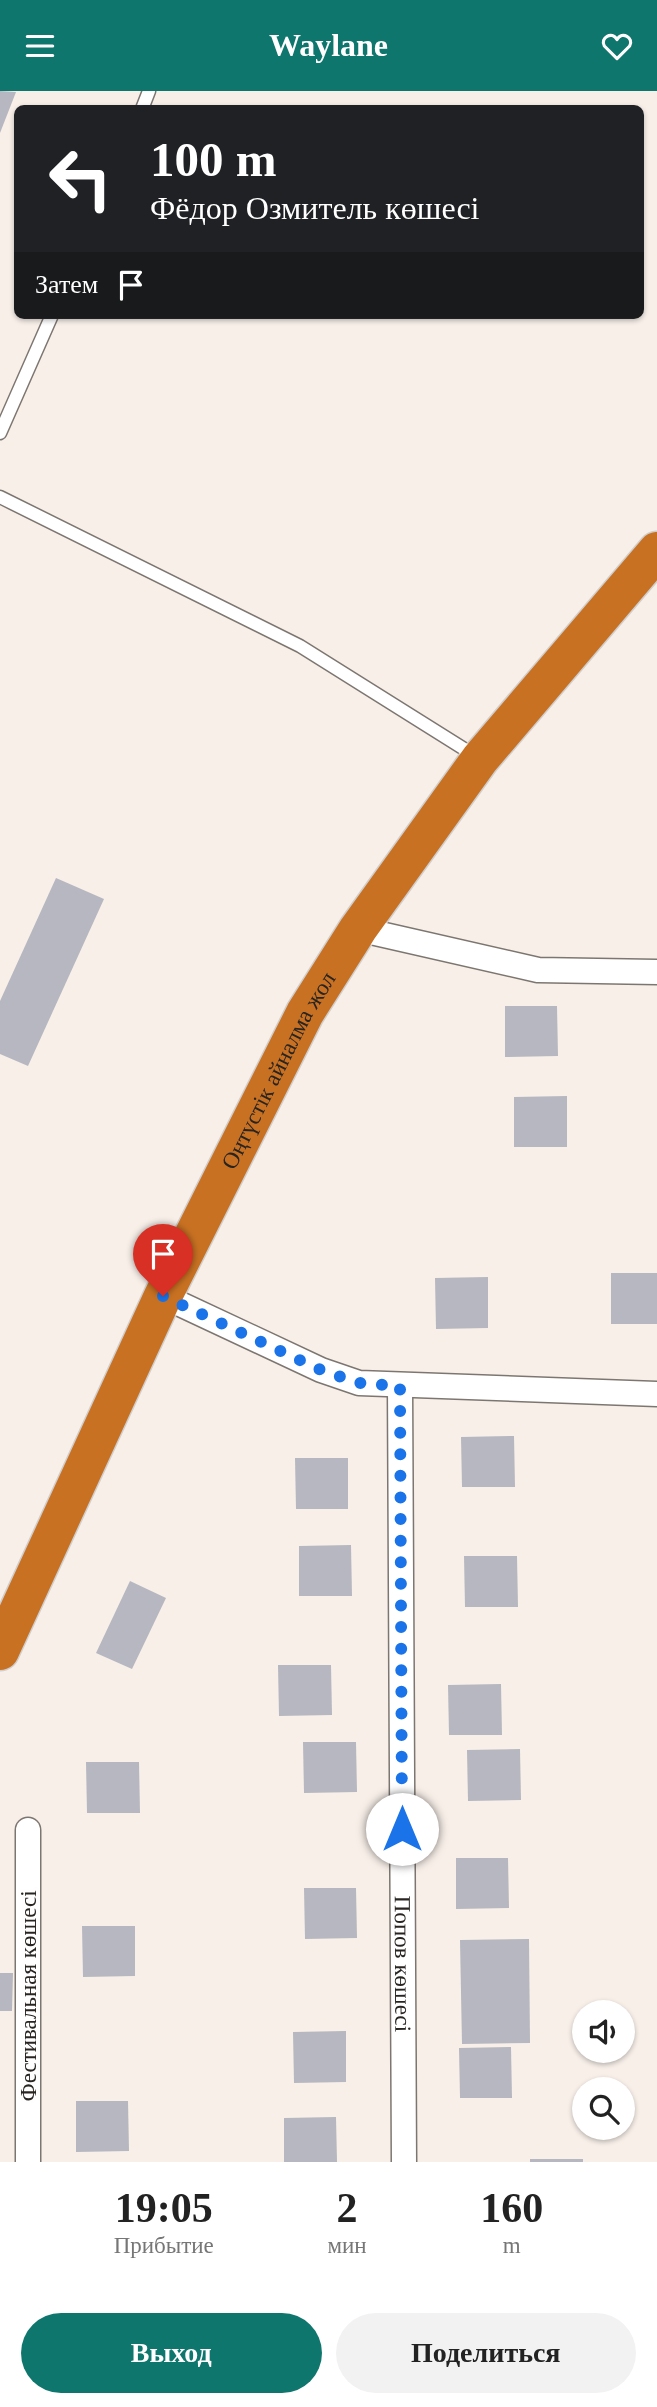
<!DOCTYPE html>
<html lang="ru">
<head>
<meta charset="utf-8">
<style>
  :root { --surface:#fff; --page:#f2f2f2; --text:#222; --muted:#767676; --accent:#0f766e }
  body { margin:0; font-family:"Times New Roman",serif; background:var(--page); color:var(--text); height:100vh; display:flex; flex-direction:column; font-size:26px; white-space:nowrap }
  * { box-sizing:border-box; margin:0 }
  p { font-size:23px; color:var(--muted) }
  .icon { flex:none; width:38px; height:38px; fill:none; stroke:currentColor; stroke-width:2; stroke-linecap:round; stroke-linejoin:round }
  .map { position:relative; height:2071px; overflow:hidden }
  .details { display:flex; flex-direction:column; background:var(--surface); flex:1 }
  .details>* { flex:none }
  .banner { position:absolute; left:14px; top:14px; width:630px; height:214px; border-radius:10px; box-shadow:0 2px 5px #0004; background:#202124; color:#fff; overflow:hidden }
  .tools { position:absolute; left:572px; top:1909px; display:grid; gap:14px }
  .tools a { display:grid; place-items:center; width:63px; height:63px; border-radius:50%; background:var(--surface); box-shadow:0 2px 5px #0004; font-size:35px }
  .pin { position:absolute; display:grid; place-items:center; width:60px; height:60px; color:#fff; margin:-72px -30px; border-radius:50% 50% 50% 0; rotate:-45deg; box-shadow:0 0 7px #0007 }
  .pin .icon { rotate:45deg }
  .me { position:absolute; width:77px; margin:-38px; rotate:0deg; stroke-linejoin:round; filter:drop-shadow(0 0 5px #0008) }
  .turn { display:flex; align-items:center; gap:24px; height:147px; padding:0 21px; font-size:32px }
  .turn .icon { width:91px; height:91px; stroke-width:2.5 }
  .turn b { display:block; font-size:49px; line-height:60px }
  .then { display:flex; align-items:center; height:66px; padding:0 21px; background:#0003; gap:14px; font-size:26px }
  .eta { display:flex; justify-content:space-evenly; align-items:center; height:119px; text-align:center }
  .eta b { font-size:42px; font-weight:800; line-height:49px }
  .cta { display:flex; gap:14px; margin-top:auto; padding:14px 21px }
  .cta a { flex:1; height:80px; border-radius:42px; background:var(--accent); color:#fff; font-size:28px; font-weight:800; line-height:80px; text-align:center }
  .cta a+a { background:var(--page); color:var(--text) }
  header { display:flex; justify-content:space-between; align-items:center; height:91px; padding:0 21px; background:var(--accent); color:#fff; font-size:32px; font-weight:800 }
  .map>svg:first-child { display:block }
  .building { fill:#b6b7c0 }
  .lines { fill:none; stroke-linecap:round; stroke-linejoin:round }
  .lane-casing { stroke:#7d7670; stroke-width:15 }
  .street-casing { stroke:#7d7670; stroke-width:27 }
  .highway-casing { stroke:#d0cfce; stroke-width:41 }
  .lane { stroke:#fff; stroke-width:12 }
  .street { stroke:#fff; stroke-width:24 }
  .highway { stroke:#c87122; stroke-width:38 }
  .route { stroke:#1a73e8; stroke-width:12; stroke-dasharray:0 21.6 }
  .labels { text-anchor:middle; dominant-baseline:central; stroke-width:7; stroke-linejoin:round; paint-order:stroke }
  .street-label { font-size:23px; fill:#282422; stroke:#fefefe }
</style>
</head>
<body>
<header><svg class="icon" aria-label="menu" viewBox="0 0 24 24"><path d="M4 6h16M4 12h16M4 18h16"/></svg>Waylane<svg class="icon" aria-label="heart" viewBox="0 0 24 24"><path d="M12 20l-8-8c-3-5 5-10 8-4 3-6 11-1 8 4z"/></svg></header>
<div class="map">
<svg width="657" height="2071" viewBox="0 0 657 2071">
  <rect width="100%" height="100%" fill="#f8efe9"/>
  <!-- building -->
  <g class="building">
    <polygon points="0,0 16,1 0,42"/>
    <polygon points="56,787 104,808 28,975 0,963 0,910"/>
    <polygon points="505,915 557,915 558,965 505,966"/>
    <polygon points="567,1005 567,1056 514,1056 514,1006"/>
    <rect x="611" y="1182" width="46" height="51"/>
    <polygon points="488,1186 488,1237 436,1238 435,1187"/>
    <polygon points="514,1345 515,1396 462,1396 461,1346"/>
    <polygon points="295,1367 348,1367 348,1418 296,1418"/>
    <polygon points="351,1454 352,1505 299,1505 299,1455"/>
    <polygon points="464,1465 517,1465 518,1516 465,1516"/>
    <polygon points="130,1490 166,1507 132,1578 96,1562"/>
    <polygon points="278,1574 331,1574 332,1624 279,1625"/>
    <polygon points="501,1593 502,1644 449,1644 448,1594"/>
    <polygon points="303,1651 356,1651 357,1701 304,1702"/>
    <polygon points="520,1658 521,1709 468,1710 467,1659"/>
    <polygon points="86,1671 139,1671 140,1722 87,1722"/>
    <polygon points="456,1767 508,1767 509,1817 456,1818"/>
    <polygon points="304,1797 356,1797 357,1847 305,1848"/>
    <polygon points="82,1835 135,1835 135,1885 83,1886"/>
    <polygon points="529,1848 530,1952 462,1953 460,1849"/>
    <polygon points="0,1882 13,1882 12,1920 0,1920"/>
    <polygon points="346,1940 346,1991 294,1992 293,1941"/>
    <polygon points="511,1956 512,2007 460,2007 459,1957"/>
    <polygon points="76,2010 128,2010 129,2060 76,2061"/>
    <polygon points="336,2026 337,2071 284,2071 284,2027"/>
    <rect x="530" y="2068" width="53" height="3"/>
  </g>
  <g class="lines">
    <!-- lane casing -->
    <g class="lane-casing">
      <g id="lane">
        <polyline points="142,18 149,0"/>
        <polyline points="0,342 52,224"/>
        <polyline points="0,406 300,555 477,666"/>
      </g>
    </g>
    <!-- street casing -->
    <g class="street-casing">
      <g id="street">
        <polyline points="358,838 538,879 657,881"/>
        <polyline points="163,1205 321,1279 359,1292 657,1303"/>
        <path id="s1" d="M 400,1295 L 404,2071"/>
        <polyline points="28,1739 28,2071"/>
      </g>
    </g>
    <!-- highway casing -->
    <g class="highway-casing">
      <g id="highway">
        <path id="s2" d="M 0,1560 L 163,1205 L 305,922 L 358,838 L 480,668 L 657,460"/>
      </g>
    </g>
    <!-- lane -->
    <use href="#lane" class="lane"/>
    <!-- street -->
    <use href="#street" class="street"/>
    <!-- highway -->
    <use href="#highway" class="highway"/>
  </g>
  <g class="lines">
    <!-- route -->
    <polyline class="route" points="163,1205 321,1279 359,1292 400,1295 402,1738"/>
  </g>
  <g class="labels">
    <!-- street labels -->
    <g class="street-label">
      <text stroke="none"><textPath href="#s2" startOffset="644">Оңтүстік айналма жол</textPath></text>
      <text stroke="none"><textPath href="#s1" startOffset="578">Попов көшесі</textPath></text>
      <text transform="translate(28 1905) rotate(-90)">Фестивальная көшесі</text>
    </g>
  </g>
</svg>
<div class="tools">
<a><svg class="icon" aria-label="sound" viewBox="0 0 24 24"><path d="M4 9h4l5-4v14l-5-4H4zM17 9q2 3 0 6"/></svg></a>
<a><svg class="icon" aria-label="search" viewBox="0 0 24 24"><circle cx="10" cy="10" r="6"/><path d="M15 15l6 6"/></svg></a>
</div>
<div class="pin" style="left:163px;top:1205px;background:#d93025"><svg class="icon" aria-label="arrive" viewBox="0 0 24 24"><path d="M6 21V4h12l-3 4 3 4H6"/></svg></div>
<svg class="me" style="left:402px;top:1738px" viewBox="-20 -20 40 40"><circle r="19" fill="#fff"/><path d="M0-13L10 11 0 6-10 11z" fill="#1a73e8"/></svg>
<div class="banner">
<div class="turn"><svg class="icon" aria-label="left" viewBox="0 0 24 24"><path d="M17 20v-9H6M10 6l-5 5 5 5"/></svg><div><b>100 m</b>Фёдор Озмитель көшесі</div></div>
<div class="then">Затем<svg class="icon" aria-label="arrive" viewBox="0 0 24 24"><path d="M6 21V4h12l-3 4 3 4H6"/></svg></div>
</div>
</div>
<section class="details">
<div class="eta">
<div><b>19:05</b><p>Прибытие</p></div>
<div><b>2</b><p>мин</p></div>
<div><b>160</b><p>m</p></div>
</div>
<div class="cta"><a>Выход</a><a>Поделиться</a></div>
</section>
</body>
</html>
